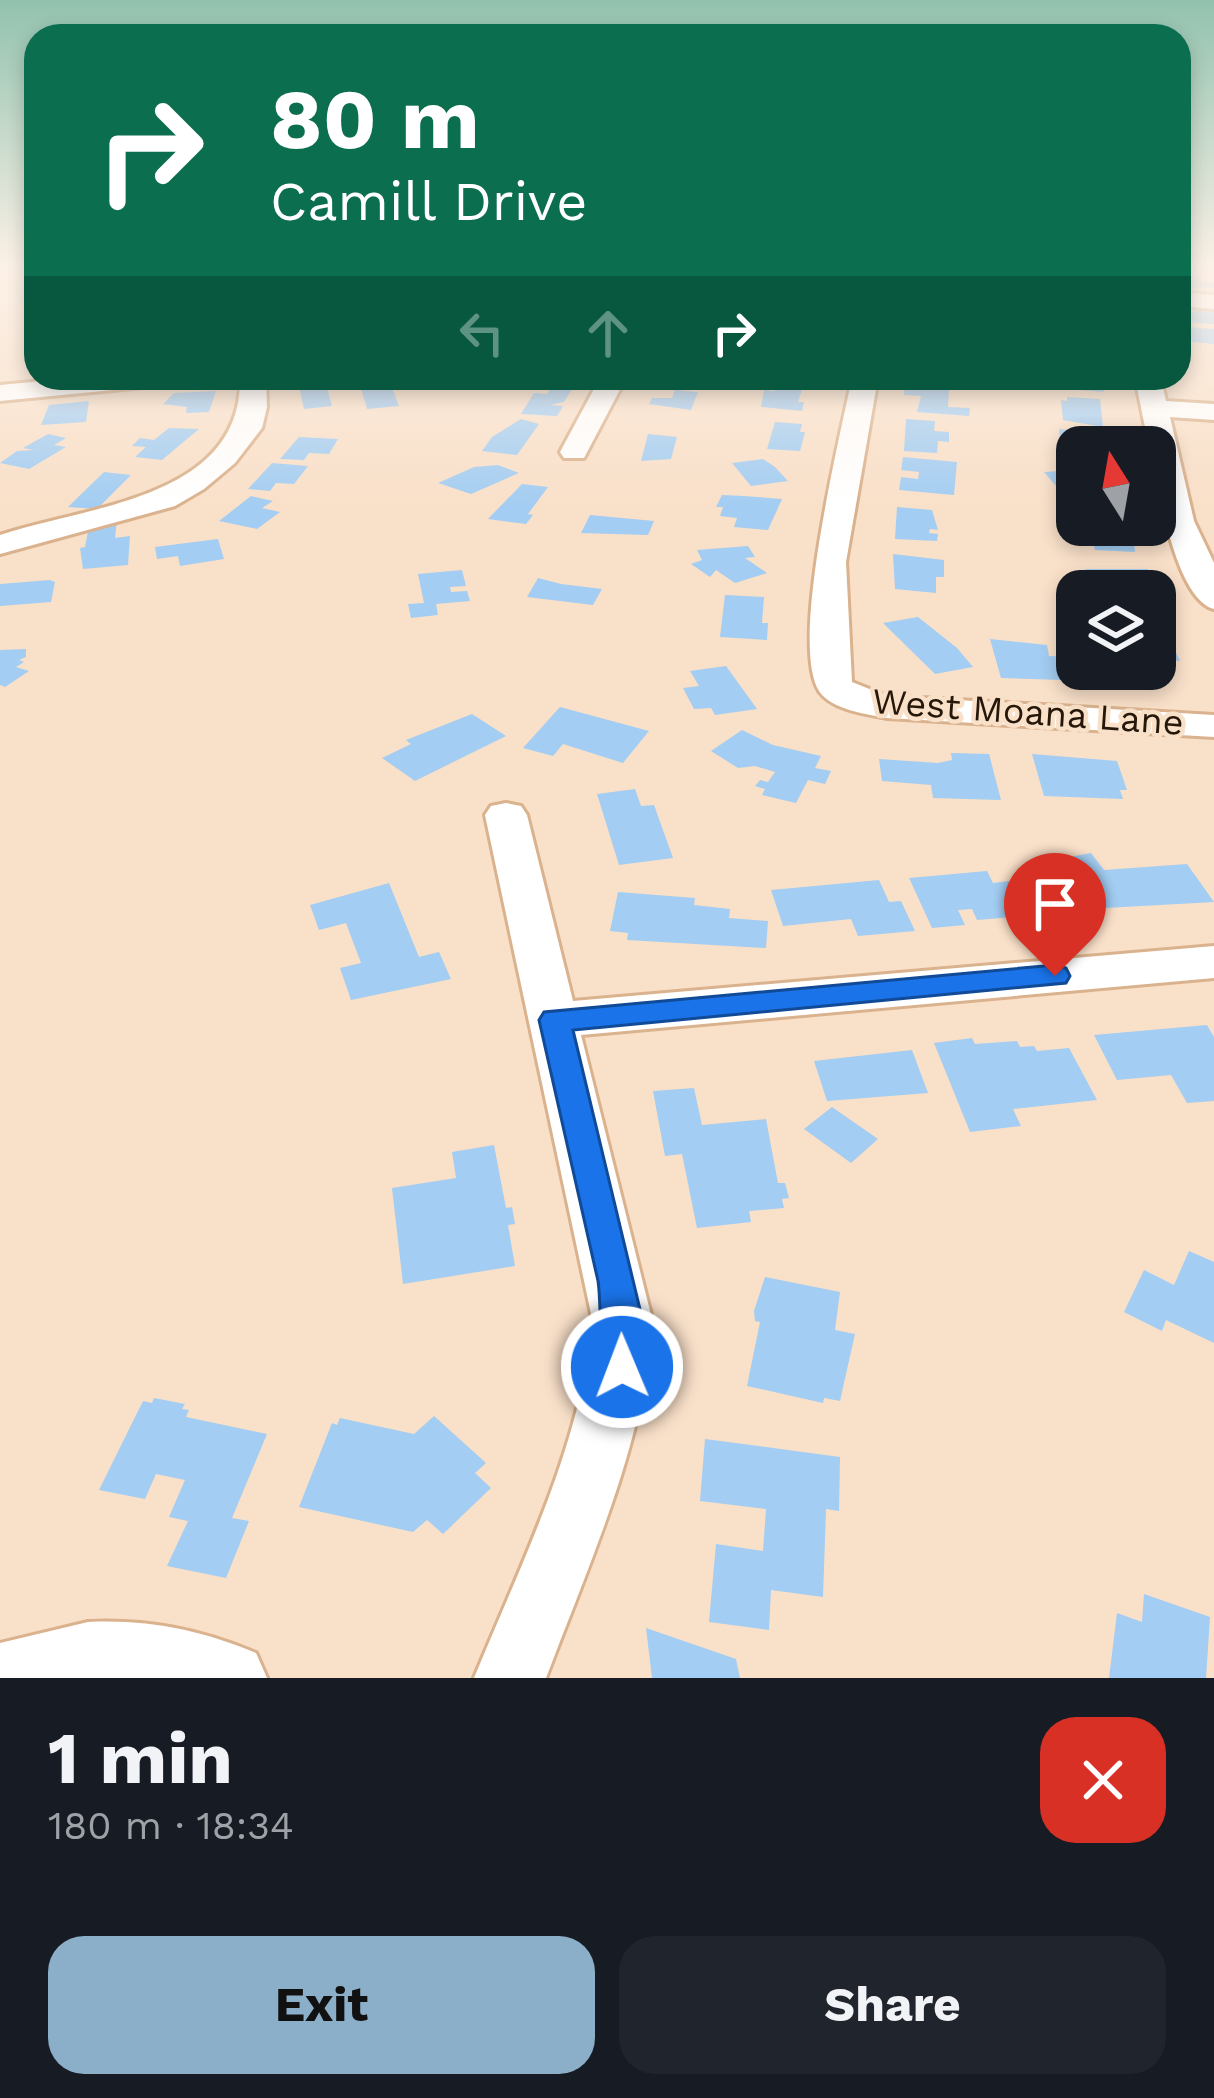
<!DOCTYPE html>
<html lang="en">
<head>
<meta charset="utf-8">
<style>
  :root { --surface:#171b24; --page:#20242c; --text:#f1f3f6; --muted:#9ea1a6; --accent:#8bafc8 }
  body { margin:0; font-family:"Work Sans",sans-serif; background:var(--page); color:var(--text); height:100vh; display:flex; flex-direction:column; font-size:45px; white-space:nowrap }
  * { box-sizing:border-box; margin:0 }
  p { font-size:39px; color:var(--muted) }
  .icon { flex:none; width:66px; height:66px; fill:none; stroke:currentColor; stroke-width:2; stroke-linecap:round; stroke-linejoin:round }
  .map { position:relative; height:1678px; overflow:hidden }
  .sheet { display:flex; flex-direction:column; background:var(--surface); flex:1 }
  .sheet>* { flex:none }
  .hud { position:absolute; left:24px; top:24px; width:1167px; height:366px; border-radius:36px; box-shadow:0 6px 18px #0003; background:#0b6e4f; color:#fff; overflow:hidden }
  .needle { width:78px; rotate:349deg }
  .tools { position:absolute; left:1056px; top:426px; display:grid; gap:24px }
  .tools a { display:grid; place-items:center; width:120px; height:120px; border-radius:24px; background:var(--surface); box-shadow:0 6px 18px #0003; font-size:60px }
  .pin { position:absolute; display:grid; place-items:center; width:102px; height:102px; color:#fff; margin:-123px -51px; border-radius:50% 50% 50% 0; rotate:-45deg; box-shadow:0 0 12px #0007 }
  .pin .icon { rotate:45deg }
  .me { position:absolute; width:132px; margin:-66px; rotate:359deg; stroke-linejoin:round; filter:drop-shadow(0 0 9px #0008) }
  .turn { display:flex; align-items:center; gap:42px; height:252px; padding:0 48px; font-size:54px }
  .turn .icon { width:156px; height:156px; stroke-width:2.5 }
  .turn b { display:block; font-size:84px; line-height:102px }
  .lanes { display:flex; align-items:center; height:114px; padding:0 48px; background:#0003; justify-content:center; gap:60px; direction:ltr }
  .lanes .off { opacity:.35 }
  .round { display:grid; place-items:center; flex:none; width:126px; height:126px; border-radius:36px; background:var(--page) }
  .overview { display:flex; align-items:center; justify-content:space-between; height:204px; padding:0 48px }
  h1 { font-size:72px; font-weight:700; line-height:90px }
  .action { display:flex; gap:24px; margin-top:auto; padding:24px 48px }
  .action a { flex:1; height:138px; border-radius:36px; background:var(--accent); color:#111; font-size:48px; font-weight:700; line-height:138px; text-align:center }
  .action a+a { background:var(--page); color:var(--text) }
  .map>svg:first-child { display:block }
  .building { fill:#a3cdf2 }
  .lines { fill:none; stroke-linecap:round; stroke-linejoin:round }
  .minor-casing { stroke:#dab28d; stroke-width:6 }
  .minor { fill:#fff; fill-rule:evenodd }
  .route { fill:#1a73e8; stroke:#114b97; stroke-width:3 }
  .labels { text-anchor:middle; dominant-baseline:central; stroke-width:9; stroke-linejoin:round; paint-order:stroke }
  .street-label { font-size:36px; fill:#251709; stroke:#f9e0c9 }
</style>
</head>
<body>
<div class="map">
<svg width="1214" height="1678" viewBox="0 0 1214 1678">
  <rect width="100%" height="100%" fill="#f9e0c9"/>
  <!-- building -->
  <g class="building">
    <polygon points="1179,273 1199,274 1202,281 1214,282 1214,288 1179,287"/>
    <polygon points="1200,311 1214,312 1214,324 1180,322 1179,313"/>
    <polygon points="1186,327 1214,329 1214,344 1192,342"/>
    <polygon points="373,378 375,385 391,385 399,406 367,409 361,388 350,389 347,379"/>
    <polygon points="414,378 454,378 457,385 419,389"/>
    <polygon points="1066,378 1101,378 1104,392 1067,389"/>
    <polygon points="325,380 332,406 304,409 298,382"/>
    <polygon points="777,383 803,386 798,402 804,402 802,411 761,407 764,390 774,391"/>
    <polygon points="905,385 949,389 948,407 970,408 969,416 917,412 921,396 904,395"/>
    <polygon points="551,387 572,389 564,402 550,405 563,406 557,416 521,414 534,393 547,394"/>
    <polygon points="675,390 698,392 691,410 649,404 652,398 672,398"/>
    <polygon points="216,391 209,412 186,413 187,407 163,404 174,393"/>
    <polygon points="1067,397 1100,399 1103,427 1063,420 1061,400 1067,401"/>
    <polygon points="89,401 86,422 41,425 49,405"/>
    <polygon points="521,419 539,424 517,455 482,451 492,437"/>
    <polygon points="906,419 935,421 934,431 949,432 949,442 938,441 937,453 904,451"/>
    <polygon points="775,422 802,424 800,432 805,432 800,451 767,449"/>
    <polygon points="169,428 199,429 162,460 135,457 146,447 132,446 140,438 154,440"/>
    <polygon points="1059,429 1098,433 1099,446 1077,447 1077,457 1061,456"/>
    <polygon points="48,434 66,438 54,445 66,447 29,469 0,463 17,451 34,450 23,448"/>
    <polygon points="648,434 677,437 671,459 641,461"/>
    <polygon points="299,437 338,439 329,454 309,453 304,460 280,459"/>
    <polygon points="903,457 957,462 954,495 899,490 901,477 918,479 919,472 901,470"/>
    <polygon points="763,459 775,467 788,481 751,486 732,463"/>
    <polygon points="272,463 308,466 294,484 276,483 270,491 248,489"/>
    <polygon points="498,465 519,473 471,494 438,483 474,467"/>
    <polygon points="1075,470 1077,499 1068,500 1044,472"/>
    <polygon points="104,472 131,475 97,509 68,507"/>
    <polygon points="522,484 548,487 528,514 533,515 526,524 488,519"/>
    <polygon points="722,495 744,496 782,499 768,530 734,527 737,518 720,516 723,507 716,507"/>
    <polygon points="251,496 273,501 262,508 280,512 257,529 219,521"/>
    <polygon points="897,507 932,510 938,530 930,529 929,533 938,534 937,541 895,539"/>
    <polygon points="590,515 654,521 648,535 581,533"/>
    <polygon points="117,519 115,538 130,536 128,565 83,569 80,548 85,547 90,521"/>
    <polygon points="1081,525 1132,525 1135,552 1095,550 1091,536 1084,535"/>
    <polygon points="218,539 224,559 180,566 178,556 157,559 155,547"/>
    <polygon points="748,546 755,557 745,558 767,573 735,583 716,570 710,577 691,564 702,560 697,550"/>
    <polygon points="893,554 944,560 944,577 936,577 936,593 895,589"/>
    <polygon points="1085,569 1148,569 1157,587 1152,587 1154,591 1111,591 1108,585 1093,585"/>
    <polygon points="462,570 466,586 450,587 451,592 467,591 470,601 436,604 438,615 411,618 408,604 424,603 418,574"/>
    <polygon points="538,578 561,584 602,589 593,605 527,597"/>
    <polygon points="50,580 55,582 51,602 0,606 0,584"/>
    <polygon points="725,595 764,597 762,623 768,623 767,640 720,637"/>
    <polygon points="918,617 957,648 973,667 935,674 883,623"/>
    <polygon points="1155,631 1166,632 1180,661 1157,659 1161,673 1155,672"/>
    <polygon points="990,639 1047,645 1049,656 1077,657 1077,669 1090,669 1094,681 1001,678"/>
    <polygon points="26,649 26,657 19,660 24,662 16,667 29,671 5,687 0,685 0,650"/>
    <polygon points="726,666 757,709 715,715 711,708 694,709 683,688 699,686 690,671"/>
    <polygon points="1113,669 1146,669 1151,685 1117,683"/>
    <polygon points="560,707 649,731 623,763 563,744 553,756 523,748"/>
    <polygon points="472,714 506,736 415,781 382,758 411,744 406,740"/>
    <polygon points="742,730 773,745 821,756 815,768 831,771 825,784 808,780 796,803 762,795 765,789 755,786 760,780 768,782 775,772 755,766 738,768 711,751"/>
    <polygon points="951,753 989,754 1001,800 933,798 931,785 882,781 879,759 938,763 952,760"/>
    <polygon points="1032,754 1117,761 1127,790 1120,790 1123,799 1044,796"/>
    <polygon points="635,789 641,806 654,805 673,858 619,865 597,794"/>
    <polygon points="1091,853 1104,870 1187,864 1214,902 1106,908 1100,900 1088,901 1054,860"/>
    <polygon points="987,871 993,883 1009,881 1013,889 1045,887 1060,913 977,920 972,909 958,910 965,925 932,928 909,878"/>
    <polygon points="879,880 889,902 901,901 915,931 858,936 851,919 783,926 771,890"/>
    <polygon points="389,883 419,957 439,952 451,979 351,1000 340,968 361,963 346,923 319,930 310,905"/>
    <polygon points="618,892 695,898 694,905 730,909 729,918 768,921 766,948 627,940 628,933 610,931"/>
    <polygon points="1207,1025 1214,1037 1214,1101 1187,1103 1171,1075 1117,1080 1094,1035"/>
    <polygon points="972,1038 975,1044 1017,1041 1020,1047 1034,1046 1037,1051 1069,1048 1097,1100 1013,1109 1021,1126 970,1132 934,1043"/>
    <polygon points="912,1050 928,1093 827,1101 814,1061"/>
    <polygon points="694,1088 702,1125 766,1119 778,1183 785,1183 789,1198 782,1199 784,1208 749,1211 751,1222 697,1228 682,1154 665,1156 653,1091"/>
    <polygon points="832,1107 878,1139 851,1163 804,1129"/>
    <polygon points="494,1145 506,1208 512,1207 515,1224 508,1225 515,1266 403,1284 392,1188 456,1178 452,1152"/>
    <polygon points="1189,1251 1214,1262 1214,1343 1166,1320 1162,1331 1124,1312 1144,1270 1174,1285"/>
    <polygon points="765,1277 840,1292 835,1330 855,1334 840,1401 824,1398 823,1403 747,1386 760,1322 755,1321 754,1311"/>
    <polygon points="154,1398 185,1404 182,1409 189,1410 186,1417 267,1434 232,1518 249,1521 226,1578 167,1566 188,1521 169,1517 185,1480 156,1474 145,1499 99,1490 143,1401 152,1403"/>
    <polygon points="434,1416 486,1463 475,1473 491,1488 443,1534 427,1520 413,1532 299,1507 332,1423 337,1425 340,1418 414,1434"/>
    <polygon points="705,1439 840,1457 839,1511 826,1509 823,1597 771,1590 769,1630 709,1622 716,1544 763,1551 766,1509 700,1501"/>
    <polygon points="1144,1594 1210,1617 1206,1678 1109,1678 1117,1613 1142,1622"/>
    <polygon points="646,1628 736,1659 740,1678 652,1678"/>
  </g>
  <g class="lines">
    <!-- minor casing -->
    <g class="minor-casing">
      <g id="minor">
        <polygon points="1179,292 1214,295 1214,309 1179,306"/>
        <polygon points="74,378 167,378 154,386 0,401 0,385"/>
        <path d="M 240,378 L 266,378 L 267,407 L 262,428 L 235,463 L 204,489 L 175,506 L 0,554 L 0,535 C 87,506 242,499 240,378 Z"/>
        <polygon points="600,378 626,378 584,458 564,458 560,452"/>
        <path d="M 852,378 L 878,378 L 846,562 L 852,682 L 887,696 L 1214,715 L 1214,737 L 887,718 C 866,714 832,710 819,691 C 789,644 840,437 852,378 Z"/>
        <path d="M 1135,378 L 1161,378 L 1166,401 L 1214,404 L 1214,420 L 1170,417 L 1194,521 L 1214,563 L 1214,609 C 1176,600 1155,483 1155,447 L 1149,447 Z"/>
        <path d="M 506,803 L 521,806 L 527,815 L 573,1001 L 1214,946 L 1214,978 L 581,1035 L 653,1323 C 642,1449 590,1561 546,1678 L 474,1678 C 522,1562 579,1449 593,1323 L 485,815 L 491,806 Z"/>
        <path d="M 88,1622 C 148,1619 201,1630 256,1653 L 267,1678 L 0,1678 L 0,1643 Z"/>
      </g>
    </g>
    <!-- minor -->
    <use href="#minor" class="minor"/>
  </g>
  <!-- sky -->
  <linearGradient id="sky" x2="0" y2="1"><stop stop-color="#91c2ae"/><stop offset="0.53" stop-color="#fcf1e7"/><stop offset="1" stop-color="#fcf1e7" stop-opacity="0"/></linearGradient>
  <rect width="1214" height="505" fill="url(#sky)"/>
  <!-- route -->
  <path class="route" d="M 1055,965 L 1066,968 L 1070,976 L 1066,983 L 573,1030 L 643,1322 L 641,1367 L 636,1379 L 622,1384 L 608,1379 C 598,1359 602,1308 598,1281 L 539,1020 L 544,1012 Z"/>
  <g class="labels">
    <!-- street labels -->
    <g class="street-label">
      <text transform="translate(1028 712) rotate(4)">West Moana Lane</text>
    </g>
  </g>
</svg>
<div class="tools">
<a><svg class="needle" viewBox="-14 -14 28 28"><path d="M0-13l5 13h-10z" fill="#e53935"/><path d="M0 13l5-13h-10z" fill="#9ea1a6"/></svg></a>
<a><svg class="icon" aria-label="layers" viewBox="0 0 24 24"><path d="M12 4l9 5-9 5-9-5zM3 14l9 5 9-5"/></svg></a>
</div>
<div class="pin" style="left:1055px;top:976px;background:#d93025"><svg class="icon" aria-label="arrive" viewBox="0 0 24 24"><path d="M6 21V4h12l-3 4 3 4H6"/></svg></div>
<svg class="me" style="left:622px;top:1367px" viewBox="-20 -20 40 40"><circle r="17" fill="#1a73e8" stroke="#fff" stroke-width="3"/><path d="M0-11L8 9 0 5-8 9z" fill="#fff"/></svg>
<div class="hud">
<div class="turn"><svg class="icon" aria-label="right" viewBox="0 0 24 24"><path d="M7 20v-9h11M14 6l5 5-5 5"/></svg><div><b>80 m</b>Camill Drive</div></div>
<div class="lanes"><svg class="icon off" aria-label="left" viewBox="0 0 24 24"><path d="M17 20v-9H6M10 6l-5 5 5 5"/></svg><svg class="icon off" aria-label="ahead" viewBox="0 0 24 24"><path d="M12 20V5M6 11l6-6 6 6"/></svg><svg class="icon" aria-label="right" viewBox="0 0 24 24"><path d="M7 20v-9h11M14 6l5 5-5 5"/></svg></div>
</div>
</div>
<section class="sheet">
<div class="overview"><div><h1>1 min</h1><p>180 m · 18:34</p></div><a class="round" style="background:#d93025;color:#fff"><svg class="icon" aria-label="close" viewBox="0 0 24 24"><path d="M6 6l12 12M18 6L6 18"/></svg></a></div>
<div class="action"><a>Exit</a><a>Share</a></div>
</section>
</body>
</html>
